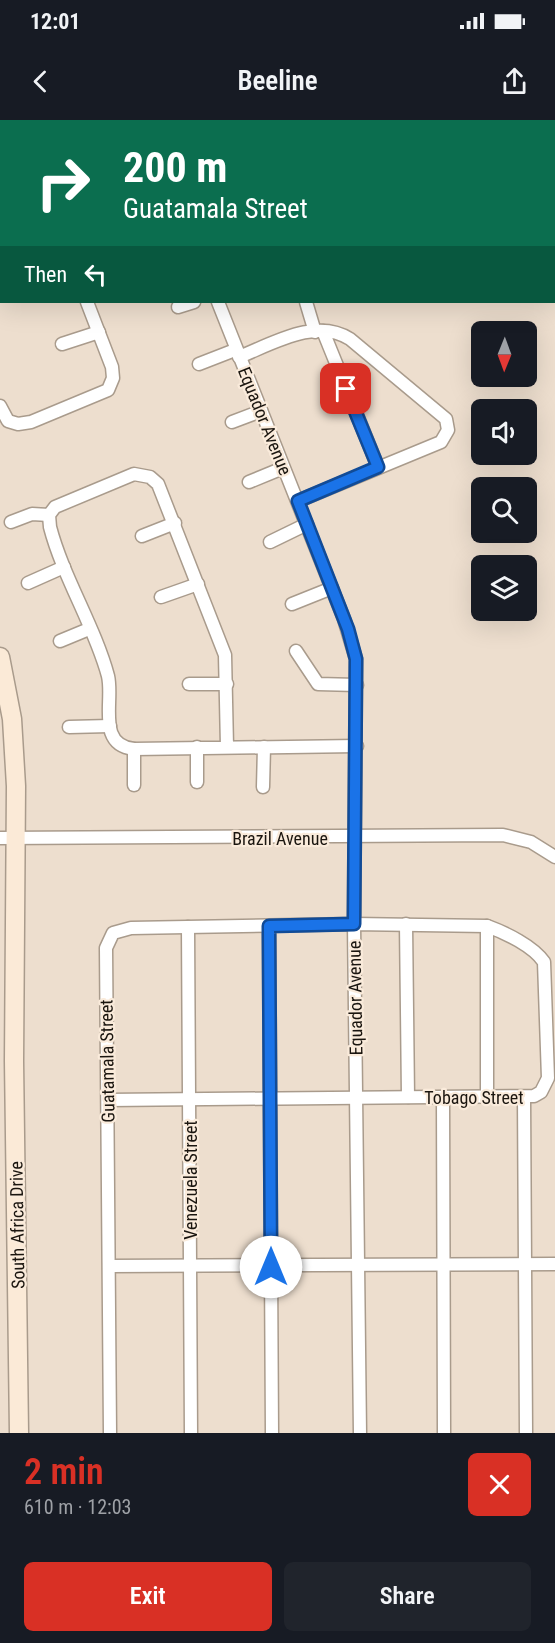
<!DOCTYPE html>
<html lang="en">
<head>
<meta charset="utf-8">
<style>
  :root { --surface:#171b24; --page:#20242c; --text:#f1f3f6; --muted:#9ea1a6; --accent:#d93025 }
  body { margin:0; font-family:"Roboto Condensed",sans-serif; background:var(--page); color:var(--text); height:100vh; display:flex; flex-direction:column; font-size:22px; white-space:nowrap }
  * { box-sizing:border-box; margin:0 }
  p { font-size:20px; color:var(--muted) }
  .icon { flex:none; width:33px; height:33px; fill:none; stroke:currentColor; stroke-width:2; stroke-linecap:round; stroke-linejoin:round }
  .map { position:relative; height:1313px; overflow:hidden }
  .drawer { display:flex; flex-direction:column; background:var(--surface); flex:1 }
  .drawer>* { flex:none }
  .banner { position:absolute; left:0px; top:0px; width:555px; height:183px; box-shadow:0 6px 24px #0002; background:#0b6e4f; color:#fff; overflow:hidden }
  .needle { width:39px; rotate:181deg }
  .tools { position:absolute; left:471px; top:201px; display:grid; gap:12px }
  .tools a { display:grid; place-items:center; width:66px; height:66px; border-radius:9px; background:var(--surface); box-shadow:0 6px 24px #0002; font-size:30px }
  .pin { position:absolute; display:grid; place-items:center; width:51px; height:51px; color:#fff; margin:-26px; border-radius:12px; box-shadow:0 3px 9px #0006 }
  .me { position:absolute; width:66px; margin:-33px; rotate:0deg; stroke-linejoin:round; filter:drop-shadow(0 0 4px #0008) }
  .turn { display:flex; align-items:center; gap:21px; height:126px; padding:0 24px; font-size:27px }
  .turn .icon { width:78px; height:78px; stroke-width:2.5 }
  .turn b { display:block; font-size:42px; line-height:51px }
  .then { display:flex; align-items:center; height:57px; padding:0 24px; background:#0003; gap:12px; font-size:22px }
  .round { display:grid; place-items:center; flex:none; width:63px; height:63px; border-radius:9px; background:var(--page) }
  .overview { display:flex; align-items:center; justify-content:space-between; height:102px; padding:0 24px }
  h1 { font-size:36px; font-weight:600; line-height:45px; color:var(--accent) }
  .action { display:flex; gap:12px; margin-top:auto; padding:12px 24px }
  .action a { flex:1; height:69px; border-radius:9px; background:var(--accent); color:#fff; font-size:24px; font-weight:600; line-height:69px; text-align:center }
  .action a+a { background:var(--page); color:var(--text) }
  .status { display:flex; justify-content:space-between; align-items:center; height:42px; padding:0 30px; background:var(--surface); direction:ltr }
  .status svg { height:16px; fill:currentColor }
  header { display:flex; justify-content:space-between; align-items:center; height:78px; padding:0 24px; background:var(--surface); font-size:27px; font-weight:600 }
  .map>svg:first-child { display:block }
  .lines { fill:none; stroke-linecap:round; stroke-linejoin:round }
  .street-casing { stroke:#a99b8c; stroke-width:15 }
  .secondary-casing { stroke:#a99b8c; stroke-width:21 }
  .street { stroke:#fff; stroke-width:12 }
  .secondary { stroke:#fbead7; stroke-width:18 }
  .route-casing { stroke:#114b97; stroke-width:15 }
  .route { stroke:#1a73e8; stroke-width:10 }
  .labels { text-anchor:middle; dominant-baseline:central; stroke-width:4.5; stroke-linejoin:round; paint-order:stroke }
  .street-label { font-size:18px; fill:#1a150f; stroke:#faebdb }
</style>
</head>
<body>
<div class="status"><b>12:01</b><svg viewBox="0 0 49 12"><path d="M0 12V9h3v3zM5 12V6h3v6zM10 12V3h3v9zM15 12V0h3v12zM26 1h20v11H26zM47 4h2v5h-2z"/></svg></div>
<header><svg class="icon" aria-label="back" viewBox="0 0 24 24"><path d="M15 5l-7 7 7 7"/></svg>Beeline<svg class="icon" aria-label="share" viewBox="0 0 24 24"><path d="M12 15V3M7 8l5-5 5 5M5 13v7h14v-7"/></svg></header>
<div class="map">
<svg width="555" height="1313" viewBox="0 0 555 1313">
  <rect width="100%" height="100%" fill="#eddece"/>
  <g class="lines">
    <!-- street casing -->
    <g class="street-casing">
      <g id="street">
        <polyline points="0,38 2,37"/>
        <polyline points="0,133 2,132"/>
        <polyline points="218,182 344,499 356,539 354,804 360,1313"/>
        <polyline points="306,182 315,212"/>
        <polyline points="178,187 194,182"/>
        <polyline points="323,211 378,347"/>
        <polyline points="62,224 99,212"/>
        <path d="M 239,237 C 272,224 316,197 350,219 L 446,299 L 448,310 L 441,322 L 298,381"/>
        <polyline points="199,244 235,230"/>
        <polyline points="0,286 8,301 18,304 31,302 108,270 113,258 112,247 87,182"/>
        <polyline points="232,302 261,291"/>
        <polyline points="249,362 283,348"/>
        <polyline points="11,402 32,394 49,395"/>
        <polyline points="142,416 175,403"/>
        <polyline points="270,422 307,404"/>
        <polyline points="28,463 64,447"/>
        <polyline points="161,477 198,464"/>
        <polyline points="292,484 332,468"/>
        <polyline points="60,521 89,509"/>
        <polyline points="296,531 318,564 357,565"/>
        <polyline points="189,564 227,564"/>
        <polyline points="69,607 110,606"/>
        <polyline points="197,627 197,662"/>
        <path d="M 227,627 L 225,535 L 158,364 L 150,357 L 134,354 L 55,387 L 49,395 L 50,407 C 63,457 95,507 108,556 C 114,581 96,625 134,629 L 357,626"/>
        <polyline points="134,629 134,665"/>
        <polyline points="263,667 264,627"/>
        <polyline points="0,718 503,715 531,722 555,737"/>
        <polyline points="406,804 408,977"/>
        <polyline points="269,806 272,1313"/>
        <polyline points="188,807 191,1313"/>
        <polyline points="524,977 526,1313"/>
        <polyline points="443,978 444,1313"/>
        <polyline points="487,978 487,806"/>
        <path d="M 108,980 L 534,976 L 541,972 L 548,958 L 544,842 C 533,826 506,813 487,806 L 354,804 L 131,808 L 113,813 L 106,828 L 110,1313"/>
        <polyline points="110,1146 555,1144"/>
      </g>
    </g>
    <!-- secondary casing -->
    <g class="secondary-casing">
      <polyline id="secondary" points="0,537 12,599 16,666 14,941 19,1313"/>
    </g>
    <!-- street -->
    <use href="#street" class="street"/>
    <!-- secondary -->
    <use href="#secondary" class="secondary"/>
  </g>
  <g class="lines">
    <!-- route casing -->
    <g class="route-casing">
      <polyline id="route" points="271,1147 269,806 354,804 356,539 348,509 298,381 378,347 346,269"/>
    </g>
    <!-- route -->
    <use href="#route" class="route"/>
  </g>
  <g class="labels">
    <!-- street labels -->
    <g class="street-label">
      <text transform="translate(265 301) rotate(68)">Equador Avenue</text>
      <text x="280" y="718">Brazil Avenue</text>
      <text transform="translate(355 878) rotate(-91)">Equador Avenue</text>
      <text transform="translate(107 941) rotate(-91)">Guatamala Street</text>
      <text x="474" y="977">Tobago Street</text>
      <text transform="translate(190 1060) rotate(-90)">Venezuela Street</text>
      <text transform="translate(17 1105) rotate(-91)">South Africa Drive</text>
    </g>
  </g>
</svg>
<div class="tools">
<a><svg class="needle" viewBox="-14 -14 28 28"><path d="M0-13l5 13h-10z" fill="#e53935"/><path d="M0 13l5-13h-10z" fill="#9ea1a6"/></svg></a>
<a><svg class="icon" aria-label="sound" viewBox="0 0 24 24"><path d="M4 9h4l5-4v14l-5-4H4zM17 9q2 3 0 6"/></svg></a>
<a><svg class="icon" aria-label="search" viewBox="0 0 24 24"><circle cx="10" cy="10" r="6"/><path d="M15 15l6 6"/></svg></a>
<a><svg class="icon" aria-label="layers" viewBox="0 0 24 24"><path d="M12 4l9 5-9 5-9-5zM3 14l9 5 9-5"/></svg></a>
</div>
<div class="pin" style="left:346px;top:269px;background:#d93025"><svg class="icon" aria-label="arrive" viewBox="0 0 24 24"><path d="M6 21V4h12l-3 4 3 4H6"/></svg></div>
<svg class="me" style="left:271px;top:1147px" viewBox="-20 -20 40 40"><circle r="19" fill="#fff"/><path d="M0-13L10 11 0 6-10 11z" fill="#1a73e8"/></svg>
<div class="banner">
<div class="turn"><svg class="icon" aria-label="right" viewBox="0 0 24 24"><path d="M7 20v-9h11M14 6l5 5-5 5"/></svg><div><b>200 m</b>Guatamala Street</div></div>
<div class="then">Then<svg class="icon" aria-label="left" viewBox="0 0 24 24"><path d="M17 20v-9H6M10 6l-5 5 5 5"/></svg></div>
</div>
</div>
<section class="drawer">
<div class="overview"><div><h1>2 min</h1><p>610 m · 12:03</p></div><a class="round" style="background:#d93025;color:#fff"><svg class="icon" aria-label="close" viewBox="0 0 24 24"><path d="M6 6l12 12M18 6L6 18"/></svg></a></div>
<div class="action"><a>Exit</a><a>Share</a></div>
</section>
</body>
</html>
